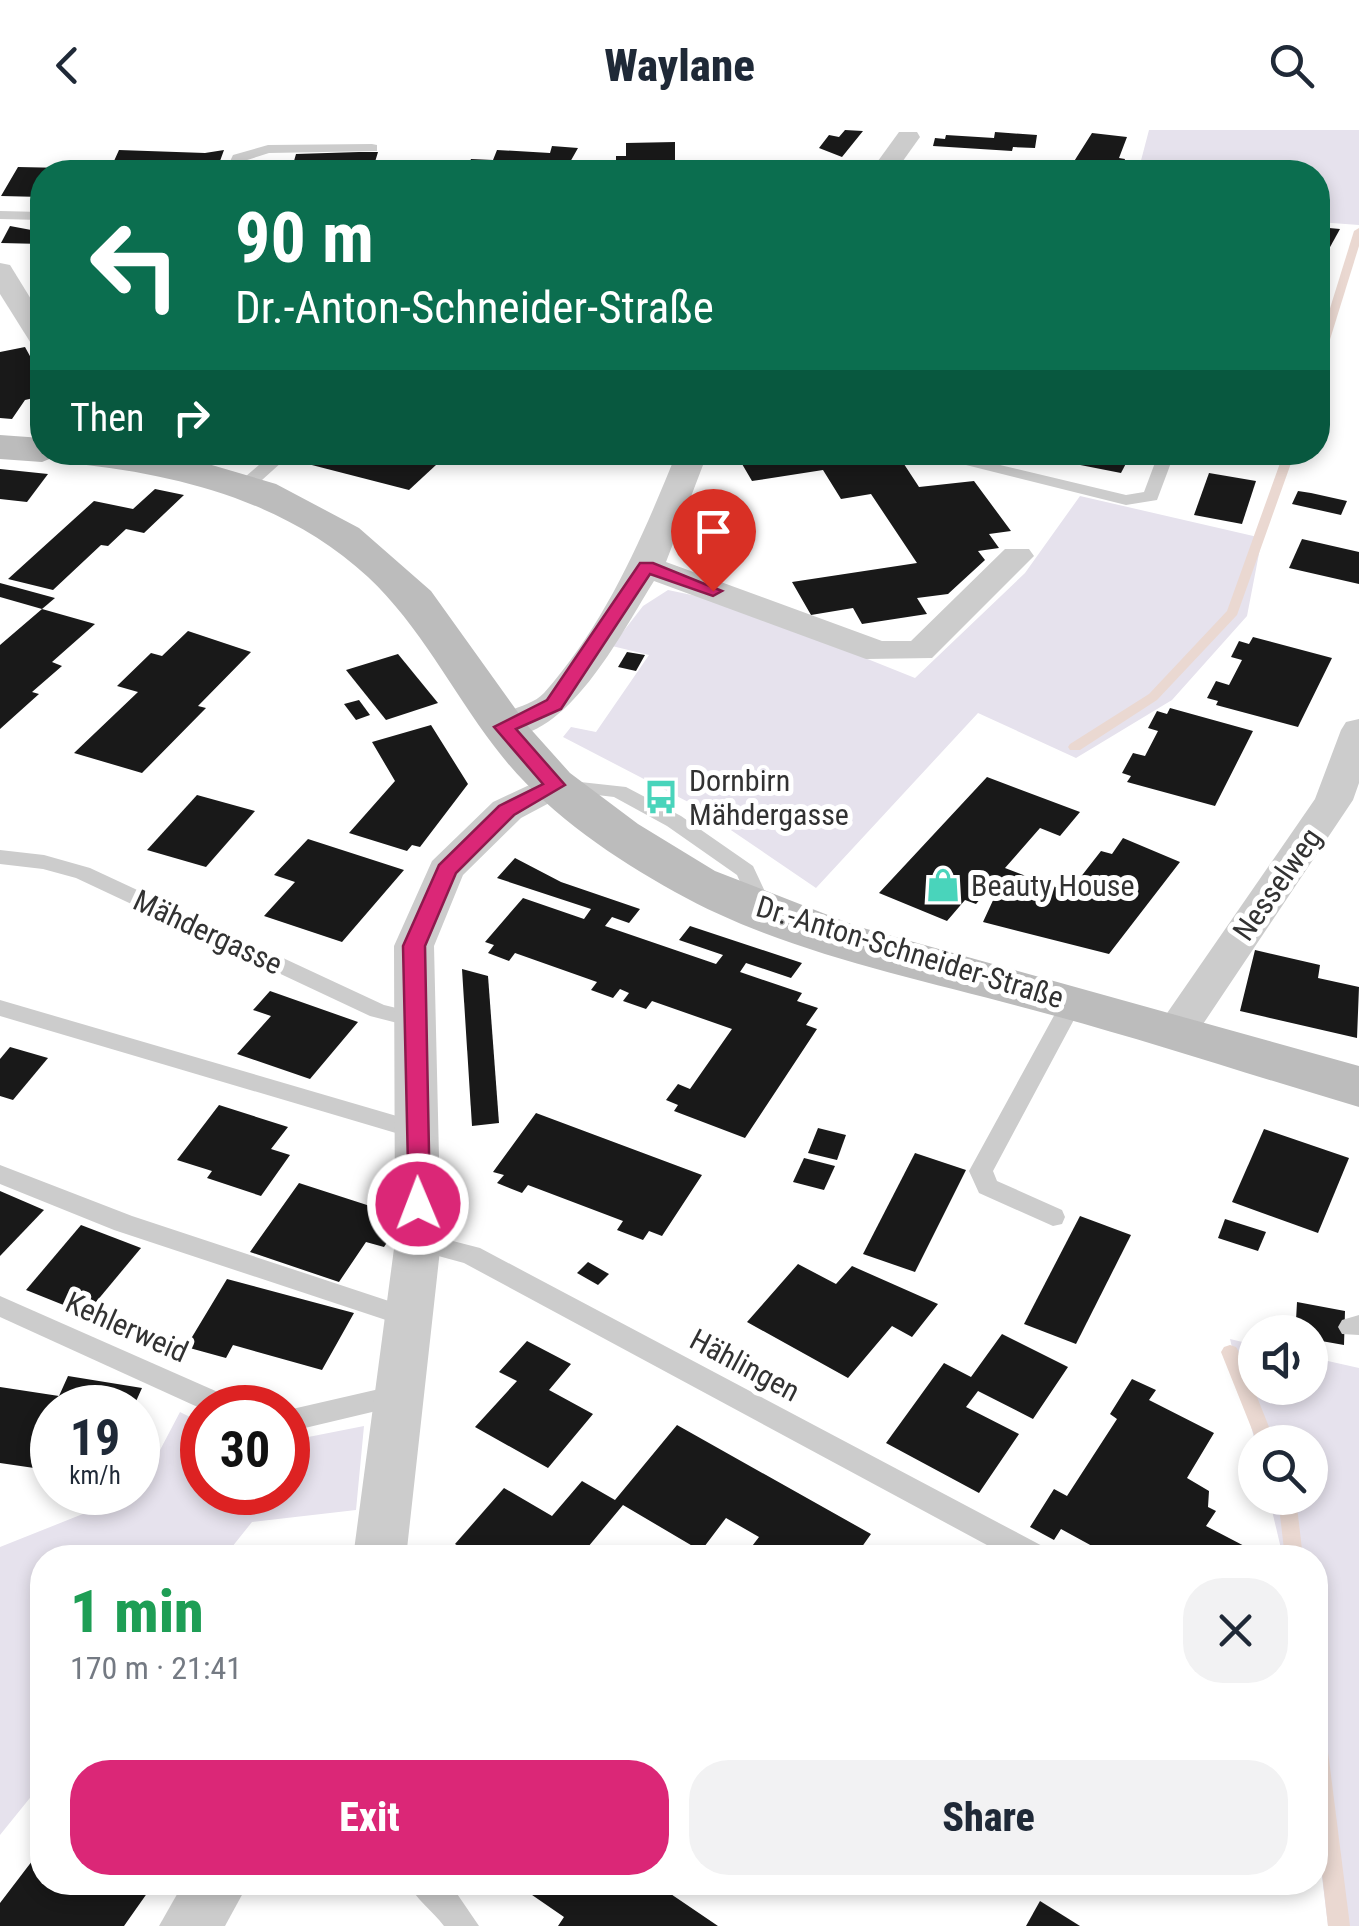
<!DOCTYPE html>
<html lang="en">
<head>
<meta charset="utf-8">
<style>
  :root { --surface:#fff; --page:#f2f2f3; --text:#1f2937; --muted:#747a83; --accent:#db2777 }
  body { margin:0; font-family:"Roboto Condensed",sans-serif; background:var(--page); color:var(--text); height:100vh; display:flex; flex-direction:column; font-size:38px; white-space:nowrap }
  * { box-sizing:border-box; margin:0 }
  p { font-size:32px; color:var(--muted) }
  .icon { flex:none; width:55px; height:55px; fill:none; stroke:currentColor; stroke-width:2; stroke-linecap:round; stroke-linejoin:round }
  .map { position:relative; flex:1; overflow:hidden }
  .sheet { position:absolute; left:30px; top:1415px; width:1298px; height:350px; display:flex; flex-direction:column; background:var(--surface); border-radius:40px; box-shadow:0 5px 15px #0003 }
  .sheet>* { flex:none }
  .guide { position:absolute; left:30px; top:30px; width:1300px; height:305px; border-radius:40px; box-shadow:0 5px 15px #0003; background:#0b6e4f; color:#fff; overflow:hidden }
  .buttons { position:absolute; left:1238px; top:1185px; display:grid; gap:20px }
  .buttons a { display:grid; place-items:center; width:90px; height:90px; border-radius:50%; background:var(--surface); box-shadow:0 5px 15px #0003; font-size:50px }
  .speed { position:absolute; left:30px; top:1255px; display:flex; gap:20px; font-size:50px; font-weight:700; text-align:center }
  .speed>* { display:grid; place-content:center; width:130px; height:130px; border-radius:50%; background:var(--surface); box-shadow:0 5px 15px #0003; line-height:1 }
  .speed small { font-size:25px; font-weight:400 }
  .speed .limit { border:15px solid #d22; background:#fff; color:#111 }
  .pin { position:absolute; display:grid; place-items:center; width:85px; height:85px; color:#fff; margin:-102px -42px; border-radius:50% 50% 50% 0; rotate:-45deg; box-shadow:0 0 10px #0007 }
  .pin .icon { rotate:45deg }
  .me { position:absolute; width:110px; margin:-55px; rotate:359deg; stroke-linejoin:round; filter:drop-shadow(0 0 8px #0008) }
  .turn { display:flex; align-items:center; gap:35px; height:210px; padding:0 40px; font-size:45px }
  .turn .icon { width:130px; height:130px; stroke-width:2.5 }
  .turn b { display:block; font-size:70px; line-height:85px }
  .then { display:flex; align-items:center; height:95px; padding:0 40px; background:#0003; gap:20px; font-size:38px }
  .round { display:grid; place-items:center; flex:none; width:105px; height:105px; border-radius:40px; background:var(--page) }
  .headline { display:flex; align-items:center; justify-content:space-between; height:170px; padding:0 40px }
  h1 { font-size:60px; font-weight:800; line-height:75px; color:#1e9e55 }
  .primary-button { display:flex; gap:20px; margin-top:auto; padding:20px 40px }
  .primary-button a { flex:1; height:115px; border-radius:40px; background:var(--accent); color:#fff; font-size:40px; font-weight:800; line-height:115px; text-align:center }
  .primary-button a+a { background:var(--page); color:var(--text) }
  header { display:flex; justify-content:space-between; align-items:center; height:130px; padding:0 40px; background:var(--surface); font-size:45px; font-weight:800 }
  .map>svg:first-child { display:block }
  .green { fill:#e6e2ed }
  .lines { fill:none; stroke-linecap:round; stroke-linejoin:round }
  .stream { fill:#ead8d1; fill-rule:evenodd }
  .building { fill:#191919 }
  .lane { fill:#ccc; fill-rule:evenodd }
  .street { fill:#ccc; fill-rule:evenodd }
  .secondary { fill:#bcbcbc; fill-rule:evenodd }
  .route { fill:#db2777; stroke:#8e194d; stroke-width:2.5 }
  .labels { text-anchor:middle; dominant-baseline:central; stroke-width:10; stroke-linejoin:round; paint-order:stroke }
  .poi-label { font-size:30px; fill:#323232; stroke:#fff; text-anchor:start }
  .street-label { font-size:30px; fill:#323232; stroke:#fff }
</style>
</head>
<body>
<header><svg class="icon" aria-label="back" viewBox="0 0 24 24"><path d="M15 5l-7 7 7 7"/></svg>Waylane<svg class="icon" aria-label="search" viewBox="0 0 24 24"><circle cx="10" cy="10" r="6"/><path d="M15 15l6 6"/></svg></header>
<div class="map">
<svg width="1359" height="1796" viewBox="0 0 1359 1796">
  <rect width="100%" height="100%" fill="#fff"/>
  <!-- green -->
  <g class="green">
    <polygon points="1149,0 1359,0 1359,95 1318,92 1318,42 1138,42"/>
    <polygon points="1080,366 1262,408 1247,486 1172,570 1076,628 978,583 816,758 694,675 563,607 571,597 596,602 649,525 612,516 643,476 668,460 725,472 915,548 1025,443"/>
    <polygon points="1230,1209 1255,1215 1255,1258 1310,1258 1310,1227 1359,1238 1359,1796 1328,1796 1315,1689 1315,1428 1283,1427 1269,1368 1310,1368 1310,1312 1255,1312"/>
    <polygon points="180,1282 202,1293 202,1362 288,1362 288,1311 364,1296 356,1380 252,1392 224,1427 42,1428 42,1653 0,1705 0,1417 138,1362"/>
  </g>
  <g class="lines">
    <!-- stream -->
    <g class="stream">
      <polygon points="1359,98 1359,116 1323,232 1318,235 1318,217 1354,101"/>
      <polygon points="1284,322 1295,322 1237,485 1157,570 1080,620 1070,620 1068,617 1070,614 1149,564 1227,481"/>
      <polygon points="1230,1215 1236,1217 1239,1222 1275,1312 1257,1312 1221,1222 1224,1217"/>
      <polygon points="1278,1368 1296,1368 1303,1428 1285,1428"/>
      <polygon points="1315,1589 1322,1592 1325,1598 1350,1796 1328,1796 1315,1682"/>
    </g>
  </g>
  <!-- building -->
  <g class="building">
    <polygon points="845,0 863,1 842,27 819,18 829,5 839,7"/>
    <polygon points="995,2 1037,5 1035,18 1013,17 1012,21 933,16 935,8 945,9 946,5 994,8"/>
    <polygon points="1092,3 1127,7 1119,28 1125,29 1122,39 1073,33"/>
    <polygon points="675,12 675,31 662,32 662,42 616,42 616,26 626,26 626,13"/>
    <polygon points="552,16 578,18 565,41 468,36 471,29 493,30 497,20 550,23"/>
    <polygon points="119,20 205,23 224,20 216,42 109,42"/>
    <polygon points="359,22 378,22 372,42 297,42 300,31 294,31 296,24"/>
    <polygon points="796,30 840,38 835,42 784,42"/>
    <polygon points="18,37 65,38 62,42 42,42 42,67 1,66"/>
    <polygon points="10,96 42,102 42,114 1,113"/>
    <polygon points="1318,97 1340,99 1324,128 1318,127"/>
    <polygon points="25,217 42,248 42,266 25,270 12,289 0,288 0,222"/>
    <polygon points="317,322 450,322 409,360 304,333"/>
    <polygon points="735,322 823,322 830,333 880,326 885,333 902,331 919,357 974,351 1011,401 989,404 999,418 978,421 985,430 948,464 917,468 927,484 862,494 853,478 811,485 792,452 917,433 871,364 841,369 823,340 752,351"/>
    <polygon points="1075,322 1132,322 1121,343 1070,333"/>
    <polygon points="0,339 48,344 27,372 0,369"/>
    <polygon points="1209,343 1256,351 1242,394 1194,385"/>
    <polygon points="155,359 184,365 144,403 126,399 108,416 101,415 53,460 8,449 94,371 133,379"/>
    <polygon points="1298,361 1311,363 1347,371 1341,385 1292,374"/>
    <polygon points="1302,409 1359,422 1359,454 1289,438"/>
    <polygon points="0,453 55,468 42,479 0,467"/>
    <polygon points="42,479 95,494 52,532 62,536 32,562 39,564 0,599 0,515"/>
    <polygon points="188,501 251,522 198,576 206,578 142,643 74,623 138,562 117,556 151,523 162,526"/>
    <polygon points="1253,507 1332,528 1298,597 1216,575 1218,571 1207,568 1216,551 1229,555 1242,530 1231,527 1239,511 1249,514"/>
    <polygon points="627,522 645,525 636,541 618,537"/>
    <polygon points="398,524 438,573 386,590 346,540"/>
    <polygon points="359,570 370,585 356,590 344,574"/>
    <polygon points="1170,578 1253,601 1215,676 1127,652 1131,646 1122,643 1133,623 1145,626 1158,601 1148,598 1157,581 1167,584"/>
    <polygon points="431,595 468,654 420,717 412,715 407,721 349,703 395,651 372,612"/>
    <polygon points="987,647 1080,682 1060,706 1040,698 1005,738 1069,762 1101,721 1112,724 1123,708 1180,732 1109,824 983,792 1001,753 995,751 976,774 965,770 947,791 879,763"/>
    <polygon points="197,665 255,681 206,737 147,720"/>
    <polygon points="308,709 404,740 342,812 264,786 295,752 274,745"/>
    <polygon points="515,728 561,752 640,779 629,793 612,787 605,796 716,834 723,825 679,810 690,796 802,833 791,848 746,833 740,842 802,863 797,871 818,878 806,895 817,899 745,1008 674,981 678,975 666,970 678,954 690,959 732,899 652,871 646,879 623,871 629,863 620,859 613,868 591,860 597,852 515,823 509,831 488,823 494,815 485,812 523,768 584,789 591,779 497,748"/>
    <polygon points="1255,820 1320,835 1318,848 1359,857 1357,908 1240,881"/>
    <polygon points="462,839 488,846 499,993 472,996"/>
    <polygon points="270,861 358,892 310,949 237,924 271,886 253,880"/>
    <polygon points="10,917 48,928 13,970 0,966 0,929"/>
    <polygon points="219,975 288,997 271,1019 290,1025 261,1066 207,1048 212,1041 177,1030"/>
    <polygon points="536,983 702,1045 662,1106 649,1101 643,1110 617,1100 623,1091 528,1055 522,1063 497,1053 504,1045 493,1042"/>
    <polygon points="818,998 846,1005 837,1030 808,1023"/>
    <polygon points="1264,999 1349,1028 1318,1103 1232,1072"/>
    <polygon points="915,1023 966,1040 915,1142 863,1124"/>
    <polygon points="804,1028 835,1036 824,1060 793,1052"/>
    <polygon points="299,1053 404,1087 384,1117 366,1112 339,1152 250,1122"/>
    <polygon points="0,1061 44,1080 0,1126"/>
    <polygon points="1080,1086 1131,1105 1076,1214 1024,1194"/>
    <polygon points="1225,1089 1266,1102 1258,1121 1218,1108"/>
    <polygon points="81,1095 141,1118 86,1184 26,1160"/>
    <polygon points="588,1132 609,1144 598,1155 577,1143"/>
    <polygon points="798,1134 836,1154 852,1136 938,1174 912,1207 892,1196 848,1248 747,1192"/>
    <polygon points="227,1149 354,1183 322,1240 233,1215 226,1228 186,1217"/>
    <polygon points="1297,1172 1345,1181 1344,1215 1310,1209 1310,1202 1303,1202 1303,1191 1296,1190"/>
    <polygon points="1002,1204 1068,1237 1033,1289 978,1261 966,1277 1019,1304 979,1363 886,1313 944,1233 971,1247"/>
    <polygon points="527,1211 571,1234 549,1260 593,1284 548,1338 475,1297 517,1251 499,1242"/>
    <polygon points="68,1246 142,1258 133,1278 52,1278 52,1318 41,1339 0,1333 0,1257 59,1266"/>
    <polygon points="1132,1249 1156,1260 1149,1270 1214,1303 1187,1348 1209,1361 1208,1377 1216,1381 1206,1396 1252,1420 1247,1428 1114,1428 1061,1399 1054,1410 1030,1397 1054,1359 1067,1366 1117,1289 1110,1284"/>
    <polygon points="677,1295 871,1404 854,1428 743,1428 759,1407 726,1388 701,1421 623,1375 588,1417 603,1428 477,1428 455,1414 504,1358 552,1386 582,1351 615,1370"/>
    <polygon points="252,1421 312,1425 312,1428 250,1428"/>
    <polygon points="42,1718 42,1752 155,1752 124,1796 0,1796 0,1773"/>
    <polygon points="522,1752 666,1752 662,1758 718,1796 558,1796 564,1787 519,1756"/>
    <polygon points="1040,1771 1080,1796 1026,1796"/>
  </g>
  <g class="lines">
    <!-- lane -->
    <g class="lane">
      <polygon points="372,14 377,15 377,21 269,23 244,31 238,42 225,42 233,25 268,15"/>
      <polygon points="0,81 42,82 42,90 0,89"/>
      <polygon points="274,322 293,322 250,361 238,361 238,353"/>
      <polygon points="914,322 945,322 1126,365 1144,362 1159,322 1175,322 1157,370 1126,375"/>
      <polygon points="562,650 626,657 681,686 753,736 774,781 771,786 755,786 737,745 667,696 614,667 555,660 552,656 555,652"/>
      <polygon points="0,720 44,725 90,738 384,875 421,884 424,889 413,897 370,886 76,748 43,739 0,734"/>
      <polygon points="1073,863 1084,871 993,1041 997,1051 1062,1080 1065,1087 1062,1094 1053,1096 979,1063 969,1041 1062,871"/>
      <polygon points="0,870 424,994 428,1000 424,1006 416,1009 0,886"/>
      <polygon points="0,1035 132,1086 419,1181 423,1188 419,1195 410,1198 114,1100 0,1054"/>
      <polygon points="418,1102 480,1118 1048,1419 1052,1428 1011,1428 464,1133 409,1118 406,1111 409,1104"/>
      <polygon points="0,1166 236,1270 240,1278 202,1279 0,1187"/>
      <polygon points="1359,1185 1359,1205 1342,1204 1338,1197 1342,1190"/>
      <polygon points="401,1254 410,1257 414,1265 410,1273 288,1302 288,1280"/>
      <path d="M 408,1752 L 449,1752 L 479,1796 L 444,1796 C 433,1781 415,1769 408,1752 Z"/>
    </g>
    <!-- street -->
    <g class="street">
      <polygon points="899,2 917,2 920,7 895,42 870,42"/>
      <polygon points="0,133 10,135 42,187 42,218 32,215 0,164"/>
      <path d="M 677,322 L 708,322 L 666,432 L 882,511 L 911,511 L 1005,419 L 1029,419 L 1034,426 L 932,528 L 866,529 L 654,451 C 622,501 563,623 491,605 L 486,597 C 499,578 529,579 544,563 C 606,493 642,408 677,322 Z"/>
      <polygon points="1359,589 1359,653 1353,670 1193,909 1178,914 1163,909 1157,899 1163,889 1315,669 1341,600 1346,592"/>
      <polygon points="555,643 568,647 574,655 568,663 521,688 463,745 434,816 441,1111 406,1428 353,1428 395,1111 394,816 432,731 493,672"/>
      <polygon points="184,1752 249,1752 225,1796 159,1796"/>
    </g>
    <!-- secondary -->
    <path class="secondary" d="M 0,305 L 42,308 L 42,322 L 171,323 L 276,354 L 359,398 L 431,461 L 527,595 L 570,643 L 638,694 L 715,741 L 856,796 L 1359,936 L 1359,977 C 1250,945 1143,909 1033,880 C 913,847 784,823 675,762 C 607,724 541,679 494,616 C 451,559 420,496 368,447 C 288,373 182,345 77,334 L 59,325 L 42,332 L 0,329 Z"/>
  </g>
  <!-- route -->
  <polygon class="route" points="640,433 653,433 722,461 713,466 650,444 561,579 516,599 565,655 514,685 456,743 425,816 430,1074 418,1083 409,1080 403,816 439,735 499,676 543,654 494,597 547,570"/>
  <!-- icons -->
  <defs>
    <g id="bus-bare" transform="scale(2.7)"><path d="M-5-6H5V4H4V6H2V4H-2V6H-4V4H-5ZM-3.5-4V0h7V-4ZM-3.5 1.2v1.5H-2V1.2ZM2 1.2v1.5H3.5V1.2Z" fill="#49d4bb" stroke="#fff" stroke-width="2.5" paint-order="stroke"/></g>
    <g id="shop-bare" transform="scale(2.7)"><path d="M-5-2.5h2.3a2.7 3.5 0 0 1 5.4 0H5L5.5 6h-11ZM-1.5-2.5h3a1.5 2.3 0 0 0-3 0Z" fill="#49d4bb" stroke="#fff" stroke-width="2.5" paint-order="stroke"/></g>
  </defs>
  <g fill-rule="evenodd">
    <use href="#bus-bare" x="661" y="667"/>
    <use href="#shop-bare" x="943" y="755"/>
  </g>
  <g class="labels">
    <!-- poi labels -->
    <g class="poi-label">
      <text x="689" y="650">Dornbirn<tspan x="689" dy="34">Mähdergasse</tspan></text>
      <text x="971" y="755">Beauty House</text>
    </g>
    <!-- street labels -->
    <g class="street-label">
      <text transform="translate(1277 754) rotate(-55)">Nesselweg</text>
      <text transform="translate(208 802) rotate(25)">Mähdergasse</text>
      <text transform="translate(910 822) rotate(17)">Dr.-Anton-Schneider-Straße</text>
      <text transform="translate(127 1197) rotate(24)">Kehlerweid</text>
      <text transform="translate(745 1235) rotate(28)">Hählingen</text>
    </g>
  </g>
</svg>
<div class="buttons">
<a><svg class="icon" aria-label="sound" viewBox="0 0 24 24"><path d="M4 9h4l5-4v14l-5-4H4zM17 9q2 3 0 6"/></svg></a>
<a><svg class="icon" aria-label="search" viewBox="0 0 24 24"><circle cx="10" cy="10" r="6"/><path d="M15 15l6 6"/></svg></a>
</div>
<div class="speed"><div>19<small>km/h</small></div><div class="limit">30</div></div>
<div class="pin" style="left:713px;top:461px;background:#d93025"><svg class="icon" aria-label="arrive" viewBox="0 0 24 24"><path d="M6 21V4h12l-3 4 3 4H6"/></svg></div>
<svg class="me" style="left:418px;top:1074px" viewBox="-20 -20 40 40"><circle r="17" fill="#db2777" stroke="#fff" stroke-width="3"/><path d="M0-11L8 9 0 5-8 9z" fill="#fff"/></svg>
<div class="guide">
<div class="turn"><svg class="icon" aria-label="left" viewBox="0 0 24 24"><path d="M17 20v-9H6M10 6l-5 5 5 5"/></svg><div><b>90 m</b>Dr.-Anton-Schneider-Straße</div></div>
<div class="then">Then<svg class="icon" aria-label="right" viewBox="0 0 24 24"><path d="M7 20v-9h11M14 6l5 5-5 5"/></svg></div>
</div>
<section class="sheet">
<div class="headline"><div><h1>1 min</h1><p>170 m · 21:41</p></div><a class="round"><svg class="icon" aria-label="close" viewBox="0 0 24 24"><path d="M6 6l12 12M18 6L6 18"/></svg></a></div>
<div class="primary-button"><a>Exit</a><a>Share</a></div>
</section>
</div>
</body>
</html>
